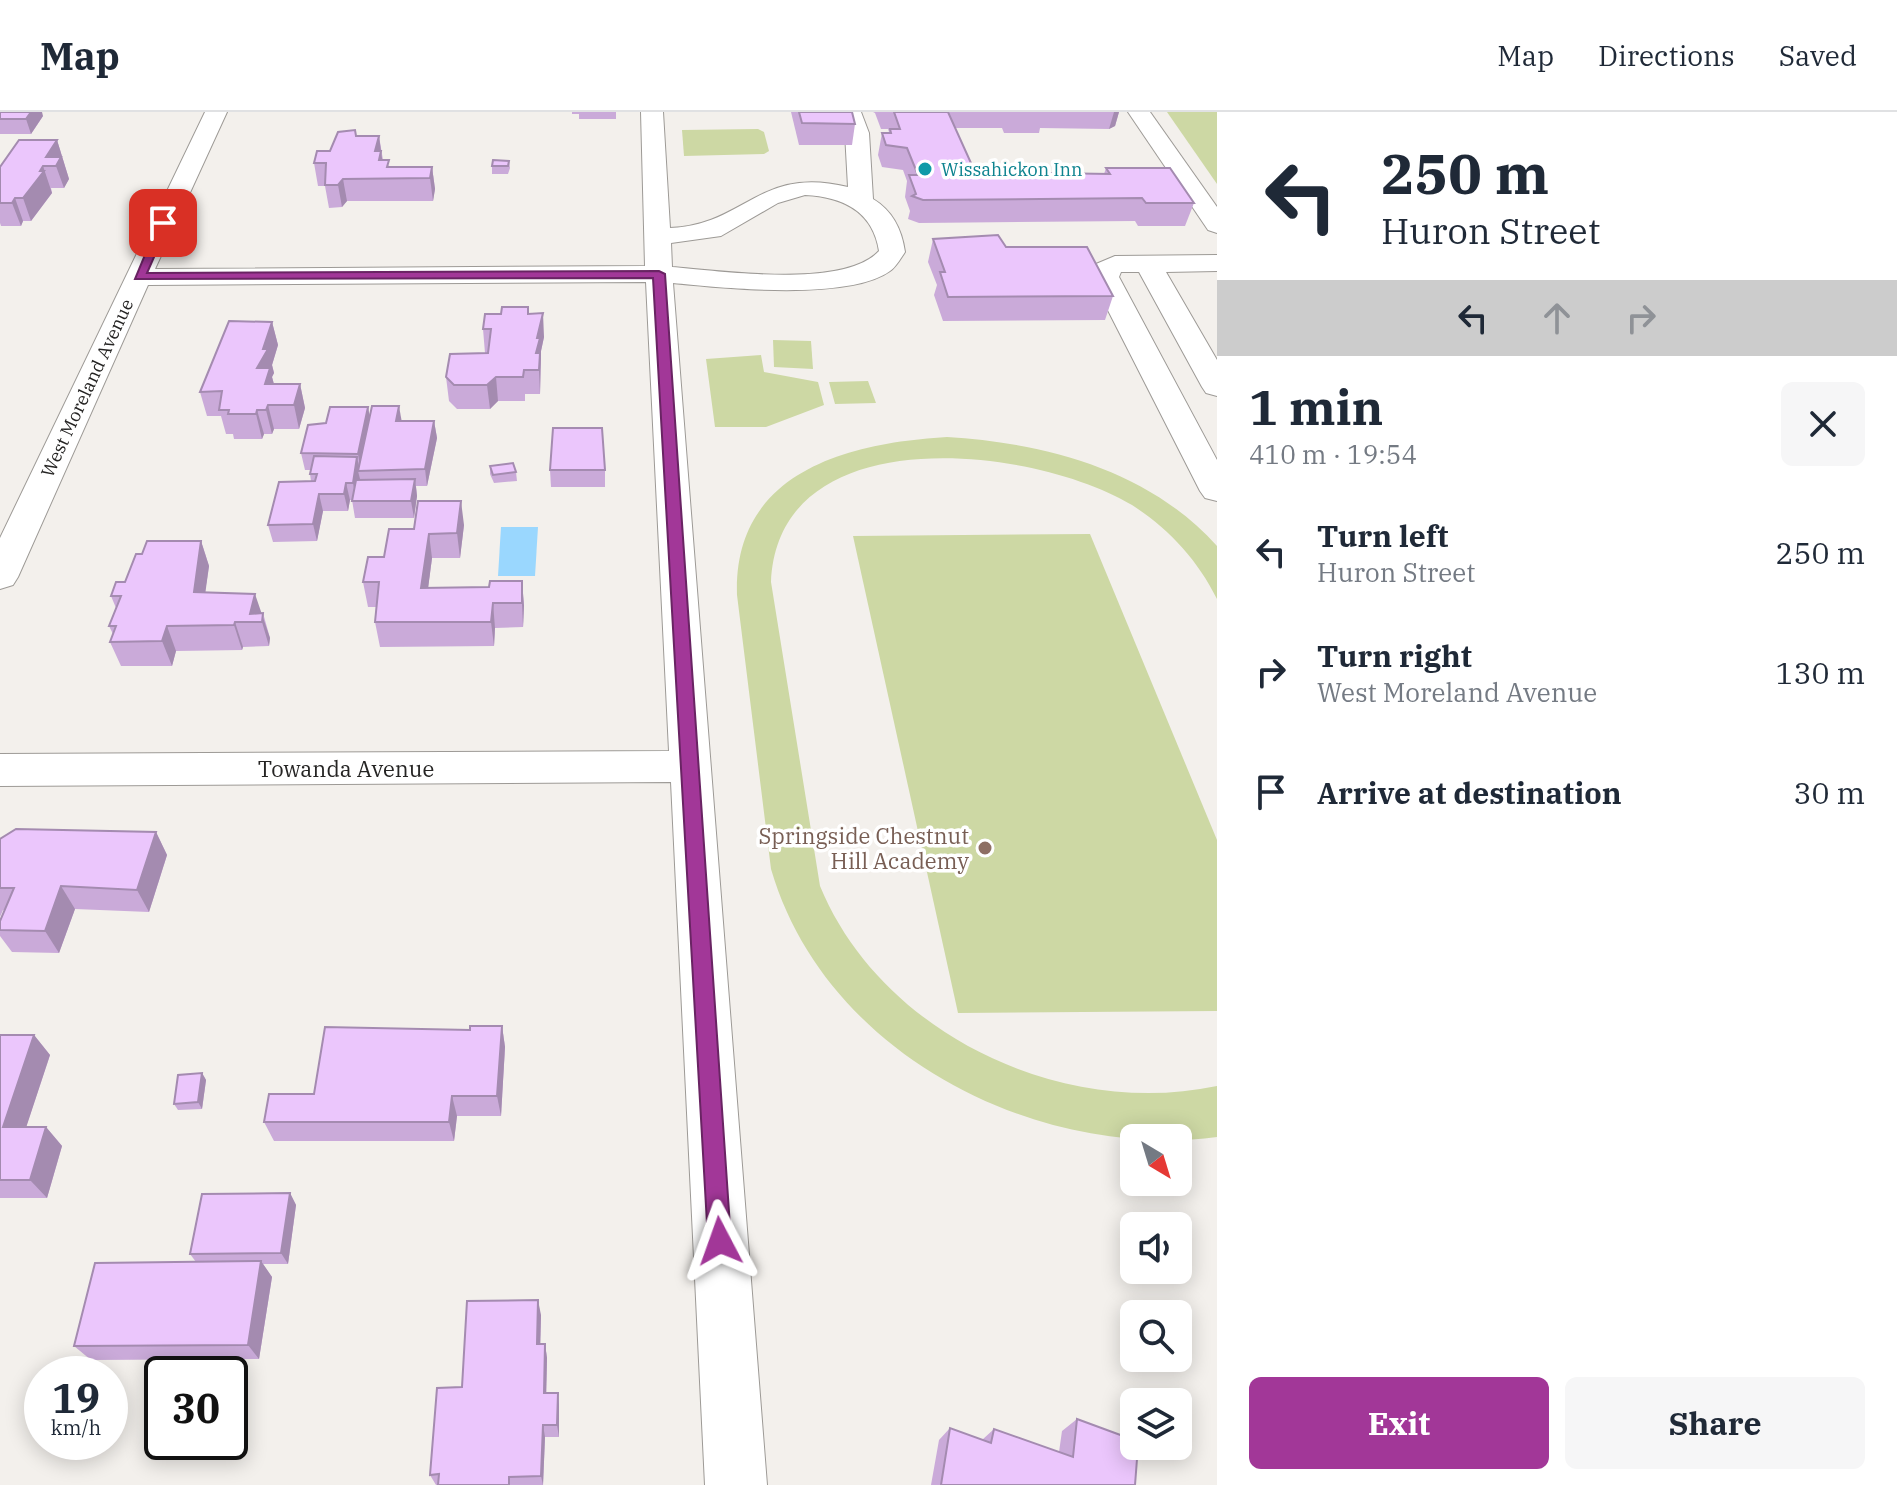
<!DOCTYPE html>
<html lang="en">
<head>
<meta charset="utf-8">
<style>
  :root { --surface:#fff; --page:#f6f6f7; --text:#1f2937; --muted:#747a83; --line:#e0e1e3; --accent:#a23798 }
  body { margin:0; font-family:"IBM Plex Serif",serif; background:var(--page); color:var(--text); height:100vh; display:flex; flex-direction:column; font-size:30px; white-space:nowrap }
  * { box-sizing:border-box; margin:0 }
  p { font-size:26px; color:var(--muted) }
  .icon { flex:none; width:44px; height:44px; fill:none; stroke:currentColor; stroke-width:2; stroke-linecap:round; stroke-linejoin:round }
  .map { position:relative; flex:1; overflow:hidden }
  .sheet { display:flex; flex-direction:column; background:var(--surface); width:680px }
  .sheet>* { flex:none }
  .top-card { background:#fff; color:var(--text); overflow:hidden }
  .needle { width:52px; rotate:142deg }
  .fabs { position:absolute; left:1120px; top:1012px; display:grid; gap:16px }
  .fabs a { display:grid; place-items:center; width:72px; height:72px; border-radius:12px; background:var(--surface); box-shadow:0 4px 20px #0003; font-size:40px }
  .speed { position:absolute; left:24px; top:1244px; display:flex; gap:16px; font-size:40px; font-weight:700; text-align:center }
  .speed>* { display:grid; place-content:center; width:104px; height:104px; border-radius:50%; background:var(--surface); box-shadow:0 4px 20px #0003; line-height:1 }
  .speed small { font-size:20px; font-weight:400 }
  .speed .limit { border:4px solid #111; border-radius:12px; background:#fff; color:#111 }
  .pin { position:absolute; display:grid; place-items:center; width:68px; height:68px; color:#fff; margin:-34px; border-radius:16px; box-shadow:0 4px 12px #0006 }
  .me { position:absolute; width:88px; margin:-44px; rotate:356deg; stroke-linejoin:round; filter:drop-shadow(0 0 6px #0008) }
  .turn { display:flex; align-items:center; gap:28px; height:168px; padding:0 32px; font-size:36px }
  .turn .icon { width:104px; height:104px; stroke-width:2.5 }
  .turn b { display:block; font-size:56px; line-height:68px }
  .lanes { display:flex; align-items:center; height:76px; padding:0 32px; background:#0003; justify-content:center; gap:40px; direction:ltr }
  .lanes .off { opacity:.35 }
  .round { display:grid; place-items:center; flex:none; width:84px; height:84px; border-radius:12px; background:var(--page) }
  .head { display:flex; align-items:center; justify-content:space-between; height:136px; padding:0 32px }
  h1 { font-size:48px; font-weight:800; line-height:60px }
  .action { display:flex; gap:16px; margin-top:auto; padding:16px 32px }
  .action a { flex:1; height:92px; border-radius:12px; background:var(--accent); color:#fff; font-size:32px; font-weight:800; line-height:92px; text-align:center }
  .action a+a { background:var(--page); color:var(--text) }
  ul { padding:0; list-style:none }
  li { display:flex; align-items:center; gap:24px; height:120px; padding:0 32px }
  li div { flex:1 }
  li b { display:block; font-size:30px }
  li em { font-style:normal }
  header { display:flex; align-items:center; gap:48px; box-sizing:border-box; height:112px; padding:0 40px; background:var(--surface); border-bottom:2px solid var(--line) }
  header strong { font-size:38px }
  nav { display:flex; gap:44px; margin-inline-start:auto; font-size:28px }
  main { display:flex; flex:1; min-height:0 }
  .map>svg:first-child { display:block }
  .green { fill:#cdd8a4 }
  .water { fill:#9ad7fe }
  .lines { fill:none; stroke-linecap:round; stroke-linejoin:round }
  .minor-casing { stroke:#9d9a96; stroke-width:2 }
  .minor { fill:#fff; fill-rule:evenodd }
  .wall { fill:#caaad9 }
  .shaded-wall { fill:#a48bb0 }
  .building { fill:#ebc6fc; stroke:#a48bb0; stroke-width:2 }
  .route { fill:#a23798; stroke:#692463; stroke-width:2 }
  .culture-dot { fill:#0f9aa8; stroke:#fff; stroke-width:3 }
  .education-dot { fill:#8d6e63; stroke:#fff; stroke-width:3 }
  .labels { text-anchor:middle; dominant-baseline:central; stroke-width:7; stroke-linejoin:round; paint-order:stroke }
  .far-culture-label { font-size:18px; fill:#0d838f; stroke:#fff; text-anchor:start }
  .far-street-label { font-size:18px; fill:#252423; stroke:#fff }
  .street-label { font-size:22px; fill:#252423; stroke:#fff }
  .education-label { font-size:22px; fill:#785e54; stroke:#fff; text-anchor:end }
</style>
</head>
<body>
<header>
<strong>Map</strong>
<nav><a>Map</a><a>Directions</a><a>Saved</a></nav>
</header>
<main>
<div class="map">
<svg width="1217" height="1373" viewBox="0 0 1217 1373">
  <rect width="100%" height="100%" fill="#f3f0ec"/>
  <!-- green -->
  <g class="green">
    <polygon points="1167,0 1217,0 1217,72"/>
    <polygon points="758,17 764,20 769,39 764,42 684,44 682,18"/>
    <polygon points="773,228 811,229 813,257 774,255"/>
    <polygon points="761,243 764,260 818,270 824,293 766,315 715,315 706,247"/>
    <polygon points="868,269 876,291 835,292 829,270"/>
    <path d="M 947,325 C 1045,331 1149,358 1217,434 L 1217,487 C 1197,447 1169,417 1132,393 C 1034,334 778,304 771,470 L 820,774 C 881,922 1062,1007 1217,974 L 1217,1025 C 1039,1048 826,945 771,757 L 737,483 C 733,360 847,331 947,325 Z"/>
    <polygon points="1090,422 1217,728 1217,899 958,901 853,424"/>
  </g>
  <!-- water -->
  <polygon class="water" points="501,415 538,415 535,464 498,464"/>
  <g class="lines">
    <!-- minor casing -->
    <g class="minor-casing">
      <g id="minor">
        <path d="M 205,0 L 227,0 L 155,157 L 645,154 L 641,0 L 663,0 L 670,116 C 746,113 759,53 848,75 L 845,21 L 839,0 L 861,0 L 869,21 L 873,87 C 893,99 902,118 905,140 C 901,146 896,155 890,159 C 849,189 723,176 673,171 L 767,1373 L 705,1373 L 671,670 L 0,674 L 0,642 L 669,639 L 646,170 L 148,173 L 18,465 L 13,473 L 0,477 L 0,426 ZM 805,83 C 843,85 873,99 879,139 C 844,177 721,159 672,155 L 671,131 L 721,124 L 778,91 Z"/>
        <polygon points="1128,0 1150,0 1217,95 1217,121 1208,118"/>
        <polygon points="1217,143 1217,159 1166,160 1217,248 1217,284 1206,281 1202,275 1139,160 1121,160 1119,165 1217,348 1217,389 1205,386 1200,379 1091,165 1096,152 1115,144"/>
      </g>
    </g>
    <!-- minor -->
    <use href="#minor" class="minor"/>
  </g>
  <!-- wall -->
  <g class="wall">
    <polygon points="0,0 43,4 31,22 0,22"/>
    <polygon points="572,0 616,0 616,7 579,7 579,2 572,2"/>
    <polygon points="791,0 852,0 855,12 852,33 799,33"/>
    <polygon points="873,0 1119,0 1115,14 1109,17 1040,16 1039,21 1004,21 1002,16 955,16 975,60 1104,62 1106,56 1194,91 1185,114 1138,114 1135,109 919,111 908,107 910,99 905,85 907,69 903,58 882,55 878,43 882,21 889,20 888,17 881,17 875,1"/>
    <polygon points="356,24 379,24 383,48 390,55 432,55 435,77 433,89 347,89 342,95 329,96 325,74 318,74 314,51 330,39"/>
    <polygon points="57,28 69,67 64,76 51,76 52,81 31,109 23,109 21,114 1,114 0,111 0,55"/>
    <polygon points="509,49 510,56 508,62 492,62 492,54"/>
    <polygon points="933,127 1006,135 1113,184 1105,208 943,209 934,183 937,173 928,150"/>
    <polygon points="528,195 528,202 544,225 541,239 540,282 525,282 525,289 498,289 490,297 457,297 449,289 446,265 485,241 483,217 501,202"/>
    <polygon points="272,210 278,233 272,253 274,261 272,265 274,272 300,272 305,296 299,317 274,317 272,322 264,322 262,327 234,327 233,322 226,322 221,304 207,304 200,280"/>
    <polygon points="368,295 370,306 401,309 434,309 437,326 427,374 416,374 417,384 414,406 355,406 352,388 350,388 348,399 323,399 317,429 273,430 268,413 311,369 310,362 311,358 305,358 301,341 326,311"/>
    <polygon points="490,354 516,360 517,369 494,371 490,362"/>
    <polygon points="550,358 605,358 605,375 551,375"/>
    <polygon points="464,413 460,446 432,446 428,476 489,475 522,469 524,494 523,515 495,516 494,534 380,535 375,510 376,495 368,495 363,470 384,445 414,417"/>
    <polygon points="201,429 209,454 205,480 263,501 270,526 269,534 243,535 242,538 176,539 172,554 121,554 110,530 113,522 109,514 116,496 111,484 125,470 142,442"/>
    <polygon points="156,720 167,743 149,800 75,797 59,841 12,840 0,824 0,809 4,798 3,798 0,805 0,727"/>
    <polygon points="502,914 505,935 501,1004 457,1004 454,1029 274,1029 264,1010 470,918"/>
    <polygon points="0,923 34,923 50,943 26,1015 46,1015 62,1034 47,1086 0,1086"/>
    <polygon points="202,961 206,968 202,997 178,998 174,992"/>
    <polygon points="290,1081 296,1093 288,1152 263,1152 272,1165 259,1247 91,1248 74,1234 196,1150 190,1142"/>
    <polygon points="541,1203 540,1232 545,1232 547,1246 546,1281 558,1281 559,1293 559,1325 545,1325 543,1373 436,1373 430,1363"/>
    <polygon points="1077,1307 1135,1373 931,1373 939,1328 950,1316 982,1328 994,1317 1059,1340 1062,1319"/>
  </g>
  <!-- shaded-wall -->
  <g class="shaded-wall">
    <polygon points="31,0 42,0 43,4 31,22 26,7"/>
    <polygon points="1114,0 1119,0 1115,14 1109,17"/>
    <polygon points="379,24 384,61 375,39"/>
    <polygon points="57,28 69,67 64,76 56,54 46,45"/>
    <polygon points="43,54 52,81 31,109 23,86"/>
    <polygon points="432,55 435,77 433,89 430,66"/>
    <polygon points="343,67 347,89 342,95 338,73"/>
    <polygon points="15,86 23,109 21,114 12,91"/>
    <polygon points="543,201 544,225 541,239 540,282 539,258 536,241 537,226"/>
    <polygon points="272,210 278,233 272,253 274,261 272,265 276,280 270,293 257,256"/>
    <polygon points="496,265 498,289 490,297 487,273"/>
    <polygon points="300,272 305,296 299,317 294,293"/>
    <polygon points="268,293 274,317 272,322 266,298"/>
    <polygon points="399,294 402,311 396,309"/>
    <polygon points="368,295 371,312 361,359 358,342"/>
    <polygon points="257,298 264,322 262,327 256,302"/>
    <polygon points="434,309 437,326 427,374 425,357"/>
    <polygon points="357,345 360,359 358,359 360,367 356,387 353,371"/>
    <polygon points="415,367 417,384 414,406 411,389"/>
    <polygon points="346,371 350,388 348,399 344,382"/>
    <polygon points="319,382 323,399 317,429 313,412"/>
    <polygon points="461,389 464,413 460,446 457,421"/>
    <polygon points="429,422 432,446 425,500 421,476"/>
    <polygon points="201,429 209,454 202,505 194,480"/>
    <polygon points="522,469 524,494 523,515 522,491"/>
    <polygon points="255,482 270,526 269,534 262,510 250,502"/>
    <polygon points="493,491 495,516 494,534 491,510"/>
    <polygon points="235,510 243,535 242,538 234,513"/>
    <polygon points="167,514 176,539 172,554 162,529"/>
    <polygon points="156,720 167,743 149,800 137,778"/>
    <polygon points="61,774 75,797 59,841 45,819"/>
    <polygon points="502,914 505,935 501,1004 497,984"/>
    <polygon points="34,923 50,943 20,1034 3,1015"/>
    <polygon points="202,961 206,968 202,997 198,990"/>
    <polygon points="452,984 457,1004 454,1029 449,1010"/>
    <polygon points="46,1015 62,1034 47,1086 30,1068"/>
    <polygon points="290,1081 296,1093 288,1152 281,1141"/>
    <polygon points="261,1149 272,1165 259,1247 248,1233"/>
    <polygon points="538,1188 541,1203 540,1246 537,1232"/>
    <polygon points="545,1232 547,1246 546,1293 544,1281"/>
    <polygon points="558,1281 559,1293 559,1325 557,1313"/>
    <polygon points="543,1313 545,1325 543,1373 541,1364"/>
  </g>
  <!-- building -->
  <g class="building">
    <polygon points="0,0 31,0 26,7 0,7"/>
    <polygon points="799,0 852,0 855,12 802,11"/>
    <polygon points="894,0 948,0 975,60 1110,62 1106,56 1170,56 1194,91 1146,91 1142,86 923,88 912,84 916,82 909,63 918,63 907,36 886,33 882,21 891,21 890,17 900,17"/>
    <polygon points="355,18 356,24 379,24 375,39 381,39 379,48 389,48 387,55 432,55 430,66 343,67 338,73 325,73 326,51 314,51 317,39 330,39 338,20"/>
    <polygon points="19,28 57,28 46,45 61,45 56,54 43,54 40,59 44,59 23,86 15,86 12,91 0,91 0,55"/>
    <polygon points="493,48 509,49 508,54 492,54"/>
    <polygon points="998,123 1006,135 1087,135 1113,184 948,185 940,160 945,160 933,127"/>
    <polygon points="502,195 528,195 528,202 543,201 537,226 540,226 536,241 540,241 539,258 524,258 523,265 496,265 487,273 454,273 446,265 450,242 488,241 491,217 483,217 485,202 501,202"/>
    <polygon points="229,209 272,210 263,237 268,237 257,256 270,256 265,272 300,272 294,293 268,293 266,298 257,298 256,302 228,302 229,298 219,298 222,279 200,280"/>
    <polygon points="372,294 399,294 396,309 434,309 425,357 358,359"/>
    <polygon points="330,295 368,295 358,342 301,341 308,313 326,311"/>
    <polygon points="553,316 602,316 605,358 550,358"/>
    <polygon points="314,344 357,345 353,371 346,371 344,382 319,382 313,412 268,413 279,370 315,369 317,362 310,362"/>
    <polygon points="513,351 516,360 493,363 490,354"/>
    <polygon points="415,367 411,389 352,389 356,368"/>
    <polygon points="418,389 461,389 457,421 429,422 421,476 489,475 490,469 522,469 522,491 493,491 491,510 375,510 379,470 363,470 368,445 384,445 389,417 414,417"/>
    <polygon points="147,429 201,429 194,480 255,482 250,502 263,501 262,510 235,510 234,513 167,514 162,529 110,530 116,514 109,514 121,484 111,484 116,470 125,470 136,442 142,442"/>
    <polygon points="16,717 156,720 137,778 61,774 45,819 0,818 0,809 14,776 0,776 0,727"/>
    <polygon points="470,914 502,914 497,984 452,984 449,1010 264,1010 269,982 314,982 325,915 470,918"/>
    <polygon points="0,923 34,923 3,1015 46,1015 30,1068 0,1068"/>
    <polygon points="202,961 198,990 174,992 178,963"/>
    <polygon points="290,1081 281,1141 190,1142 202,1082"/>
    <polygon points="261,1149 248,1233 74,1234 95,1151"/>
    <polygon points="538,1188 537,1232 545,1232 544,1281 558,1281 557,1313 543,1313 541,1364 509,1365 509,1373 438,1373 439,1362 430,1363 437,1276 462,1275 467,1189"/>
    <polygon points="1077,1307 1134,1328 1134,1334 1138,1334 1135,1373 941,1373 950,1316 991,1331 994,1317 1073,1345"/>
  </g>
  <!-- route -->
  <polygon class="route" points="159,109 169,111 147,161 659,159 665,162 731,1129 728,1137 720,1141 711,1137 708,1129 653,166 135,167"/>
  <!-- markers -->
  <circle class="culture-dot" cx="925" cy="57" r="8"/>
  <circle class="education-dot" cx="985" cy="736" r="8"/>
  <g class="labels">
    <!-- far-culture labels -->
    <g class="far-culture-label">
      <text x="941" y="57">Wissahickon Inn</text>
    </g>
    <!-- far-street labels -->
    <g class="far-street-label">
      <text transform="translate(87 276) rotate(-65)">West Moreland Avenue</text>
    </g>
    <!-- street labels -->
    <g class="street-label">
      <text x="346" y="656">Towanda Avenue</text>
    </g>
    <!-- education labels -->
    <g class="education-label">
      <text x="969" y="723">Springside Chestnut<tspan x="969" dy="25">Hill Academy</tspan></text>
    </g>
  </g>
</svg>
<div class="fabs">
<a><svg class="needle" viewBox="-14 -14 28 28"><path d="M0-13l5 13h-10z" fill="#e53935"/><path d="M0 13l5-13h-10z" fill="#747a83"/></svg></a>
<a><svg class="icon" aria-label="sound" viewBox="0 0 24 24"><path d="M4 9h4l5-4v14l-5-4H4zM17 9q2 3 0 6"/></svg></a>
<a><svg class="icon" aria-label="search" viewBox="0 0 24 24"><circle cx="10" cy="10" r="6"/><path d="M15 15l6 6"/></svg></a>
<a><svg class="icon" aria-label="layers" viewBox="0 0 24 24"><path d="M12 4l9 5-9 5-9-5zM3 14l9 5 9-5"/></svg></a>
</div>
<div class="speed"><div>19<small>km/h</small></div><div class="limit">30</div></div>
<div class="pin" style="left:163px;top:111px;background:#d93025"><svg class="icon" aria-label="arrive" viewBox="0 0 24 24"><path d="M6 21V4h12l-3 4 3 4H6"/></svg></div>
<svg class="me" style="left:720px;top:1129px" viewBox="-20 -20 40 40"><path d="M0-17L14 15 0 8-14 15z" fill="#a23798" stroke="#fff" stroke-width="4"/></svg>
</div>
<section class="sheet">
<div class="top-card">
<div class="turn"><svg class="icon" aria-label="left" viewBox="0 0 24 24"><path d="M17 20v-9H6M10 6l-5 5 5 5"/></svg><div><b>250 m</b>Huron Street</div></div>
<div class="lanes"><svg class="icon" aria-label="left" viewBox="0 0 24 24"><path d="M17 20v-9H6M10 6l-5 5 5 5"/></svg><svg class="icon off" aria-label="ahead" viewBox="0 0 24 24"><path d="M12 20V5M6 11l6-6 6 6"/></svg><svg class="icon off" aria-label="right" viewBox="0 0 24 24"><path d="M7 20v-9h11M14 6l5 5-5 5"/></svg></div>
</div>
<div class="head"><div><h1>1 min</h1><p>410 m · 19:54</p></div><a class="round"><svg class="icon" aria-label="close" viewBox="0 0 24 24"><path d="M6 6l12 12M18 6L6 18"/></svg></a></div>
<ul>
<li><svg class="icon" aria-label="left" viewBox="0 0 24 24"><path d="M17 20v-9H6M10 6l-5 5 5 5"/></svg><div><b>Turn left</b><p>Huron Street</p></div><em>250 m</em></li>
<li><svg class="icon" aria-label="right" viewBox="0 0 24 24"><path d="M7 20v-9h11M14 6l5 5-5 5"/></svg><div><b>Turn right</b><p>West Moreland Avenue</p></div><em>130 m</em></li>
<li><svg class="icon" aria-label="arrive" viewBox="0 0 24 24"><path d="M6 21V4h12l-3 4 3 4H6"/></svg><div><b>Arrive at destination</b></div><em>30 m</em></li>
</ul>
<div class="action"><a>Exit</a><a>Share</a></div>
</section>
</main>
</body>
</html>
